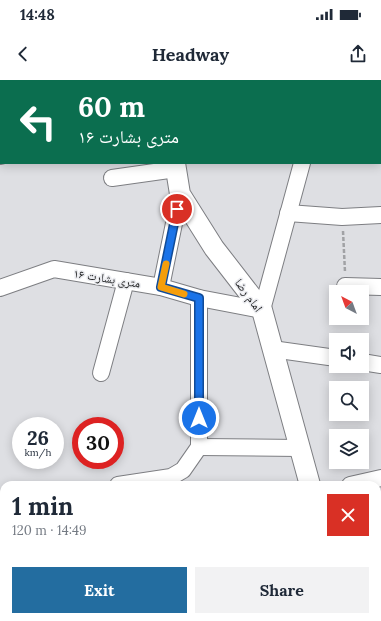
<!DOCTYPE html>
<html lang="en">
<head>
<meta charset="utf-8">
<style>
  :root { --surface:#fff; --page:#f2f2f3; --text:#1f2937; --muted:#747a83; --accent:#236da0 }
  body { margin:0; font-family:Lora,"Noto Naskh Arabic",serif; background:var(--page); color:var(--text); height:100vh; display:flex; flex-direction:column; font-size:15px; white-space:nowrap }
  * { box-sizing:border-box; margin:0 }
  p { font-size:13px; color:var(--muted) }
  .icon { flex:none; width:22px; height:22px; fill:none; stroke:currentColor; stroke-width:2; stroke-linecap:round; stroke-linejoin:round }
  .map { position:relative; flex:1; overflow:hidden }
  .drawer { position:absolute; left:0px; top:401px; width:381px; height:140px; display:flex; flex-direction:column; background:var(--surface); border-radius:12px 12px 0 0; box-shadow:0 2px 10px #0003 }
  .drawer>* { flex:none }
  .guide { position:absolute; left:0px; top:0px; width:381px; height:84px; box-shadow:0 2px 10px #0003; background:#0b6e4f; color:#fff; overflow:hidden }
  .needle { width:26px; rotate:319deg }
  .tools { position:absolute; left:329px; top:205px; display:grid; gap:8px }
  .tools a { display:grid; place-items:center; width:40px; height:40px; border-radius:0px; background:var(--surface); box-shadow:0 2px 10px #0003; font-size:20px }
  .speed { position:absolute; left:12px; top:337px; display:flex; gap:8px; font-size:20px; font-weight:700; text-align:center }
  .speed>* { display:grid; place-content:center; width:52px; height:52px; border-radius:50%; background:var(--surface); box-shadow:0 2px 10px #0003; line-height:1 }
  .speed small { font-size:10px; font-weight:400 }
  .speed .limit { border:6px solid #d22; background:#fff; color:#111 }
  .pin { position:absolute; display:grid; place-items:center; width:34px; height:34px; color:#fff; margin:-17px; border:2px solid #fff; border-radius:50%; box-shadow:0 1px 4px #0007 }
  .me { position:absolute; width:44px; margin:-22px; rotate:0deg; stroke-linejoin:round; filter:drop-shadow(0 0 3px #0008) }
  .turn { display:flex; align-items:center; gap:14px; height:84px; padding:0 12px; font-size:18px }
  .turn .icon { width:52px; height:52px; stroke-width:2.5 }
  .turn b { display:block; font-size:28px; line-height:34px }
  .round { display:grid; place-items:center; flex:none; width:42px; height:42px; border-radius:0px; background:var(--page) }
  .overview { display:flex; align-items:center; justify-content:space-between; height:68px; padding:0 12px }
  h1 { font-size:24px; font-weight:700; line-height:30px }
  .button { display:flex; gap:8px; margin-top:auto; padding:8px 12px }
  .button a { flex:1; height:46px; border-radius:0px; background:var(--accent); color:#fff; font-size:16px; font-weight:700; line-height:46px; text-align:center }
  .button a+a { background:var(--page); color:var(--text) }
  .status { display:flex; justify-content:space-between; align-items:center; height:28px; padding:0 20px; background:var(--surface); direction:ltr }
  .status svg { height:11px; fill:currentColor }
  header { display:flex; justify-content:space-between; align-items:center; height:52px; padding:0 12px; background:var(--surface); font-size:18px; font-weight:700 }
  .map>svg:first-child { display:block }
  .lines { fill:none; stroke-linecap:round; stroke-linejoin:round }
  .minor-casing { stroke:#7d7e82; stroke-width:18 }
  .tertiary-casing { stroke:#7d7e82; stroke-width:22 }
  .path { stroke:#a1a2a5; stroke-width:2.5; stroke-dasharray:4 2; stroke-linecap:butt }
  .minor { stroke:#fff; stroke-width:16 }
  .tertiary { stroke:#fff; stroke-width:20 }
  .route-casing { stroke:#114b97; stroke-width:10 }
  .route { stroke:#1a73e8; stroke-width:7 }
  .slow { stroke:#f59e0b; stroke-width:7 }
  .labels { text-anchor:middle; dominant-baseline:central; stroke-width:3; stroke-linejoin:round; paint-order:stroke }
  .street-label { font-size:12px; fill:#1b1c1d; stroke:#ebecf0 }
</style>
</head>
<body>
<div class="status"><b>14:48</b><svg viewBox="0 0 49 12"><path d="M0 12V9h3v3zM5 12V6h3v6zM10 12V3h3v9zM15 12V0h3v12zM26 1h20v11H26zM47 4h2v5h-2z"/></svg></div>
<header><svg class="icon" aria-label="back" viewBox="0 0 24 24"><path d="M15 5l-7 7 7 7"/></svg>Headway<svg class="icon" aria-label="share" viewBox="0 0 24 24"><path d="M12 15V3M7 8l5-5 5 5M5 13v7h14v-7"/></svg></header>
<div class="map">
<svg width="381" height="541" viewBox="0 0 381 541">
  <rect width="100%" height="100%" fill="#dedfe3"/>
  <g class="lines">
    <!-- minor casing -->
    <g class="minor-casing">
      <g id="minor">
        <polyline points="7,0 7,1"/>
        <polyline points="124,1 129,0"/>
        <polyline points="200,1 208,0"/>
        <polyline points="316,1 316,0"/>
        <polyline points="380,68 381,69"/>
        <polyline points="0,76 1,76"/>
        <polyline points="112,98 176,89"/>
        <polyline points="288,133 342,137 381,135"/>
        <polyline points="345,206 381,207"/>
        <polyline points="161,207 180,114"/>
        <polyline points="0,208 54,189 161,207 199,218 262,230 302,83"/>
        <polyline points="272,269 336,278"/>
        <polyline points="362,282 381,285"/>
        <polyline points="101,293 126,201"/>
        <polyline points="199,367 199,218"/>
        <polyline points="199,367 300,368"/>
        <polyline points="118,405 171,397 183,390 199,367"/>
        <polyline points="350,405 381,398"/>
        <polyline points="377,510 381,509"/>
        <polyline points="0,515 4,515"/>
        <polyline points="109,541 109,537"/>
        <polyline points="168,541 168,537"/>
      </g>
    </g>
    <!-- tertiary casing -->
    <g class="tertiary-casing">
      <g id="tertiary">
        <polyline points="159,0 159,1"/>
        <polyline points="175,83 180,114 214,168 262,230 310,405"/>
        <polyline points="346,537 347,541"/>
      </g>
    </g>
    <!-- path -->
    <polyline class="path" points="343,151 345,192"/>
    <!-- minor -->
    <use href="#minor" class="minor"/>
    <!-- tertiary -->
    <use href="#tertiary" class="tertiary"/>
  </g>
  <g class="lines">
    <!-- route casing -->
    <g class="route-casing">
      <polyline id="route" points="177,129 161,207 199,218 199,338"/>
    </g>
    <!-- route -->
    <use href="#route" class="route"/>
    <!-- slow -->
    <polyline class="slow" points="166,184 161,207 184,214"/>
  </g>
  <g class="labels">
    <!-- street labels -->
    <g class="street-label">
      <text transform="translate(107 198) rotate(9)">۱۶ متری بشارت</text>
      <text transform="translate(249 215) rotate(54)">امام رضا</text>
    </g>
  </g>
</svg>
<div class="tools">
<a><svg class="needle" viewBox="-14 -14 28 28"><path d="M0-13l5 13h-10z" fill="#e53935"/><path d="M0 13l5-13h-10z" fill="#747a83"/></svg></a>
<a><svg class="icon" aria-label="sound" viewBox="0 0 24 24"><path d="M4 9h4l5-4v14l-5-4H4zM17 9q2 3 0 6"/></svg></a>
<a><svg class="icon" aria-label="search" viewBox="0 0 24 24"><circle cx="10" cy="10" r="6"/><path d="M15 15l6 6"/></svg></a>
<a><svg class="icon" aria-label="layers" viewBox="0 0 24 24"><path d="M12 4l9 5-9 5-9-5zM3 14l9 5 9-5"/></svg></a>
</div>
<div class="speed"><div>26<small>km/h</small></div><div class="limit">30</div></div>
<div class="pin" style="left:177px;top:129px;background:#d93025"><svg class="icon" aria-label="arrive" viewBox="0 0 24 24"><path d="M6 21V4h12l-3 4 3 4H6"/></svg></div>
<svg class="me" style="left:199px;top:338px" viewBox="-20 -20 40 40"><circle r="17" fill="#1a73e8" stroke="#fff" stroke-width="3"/><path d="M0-11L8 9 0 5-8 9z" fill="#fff"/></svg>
<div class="guide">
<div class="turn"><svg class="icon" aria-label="left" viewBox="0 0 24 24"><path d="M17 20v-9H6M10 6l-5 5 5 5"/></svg><div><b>60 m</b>۱۶ متری بشارت</div></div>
</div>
<section class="drawer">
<div class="overview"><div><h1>1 min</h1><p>120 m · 14:49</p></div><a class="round" style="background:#d93025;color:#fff"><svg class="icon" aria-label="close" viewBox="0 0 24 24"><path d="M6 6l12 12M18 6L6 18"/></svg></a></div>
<div class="button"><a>Exit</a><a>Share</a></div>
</section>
</div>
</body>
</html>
